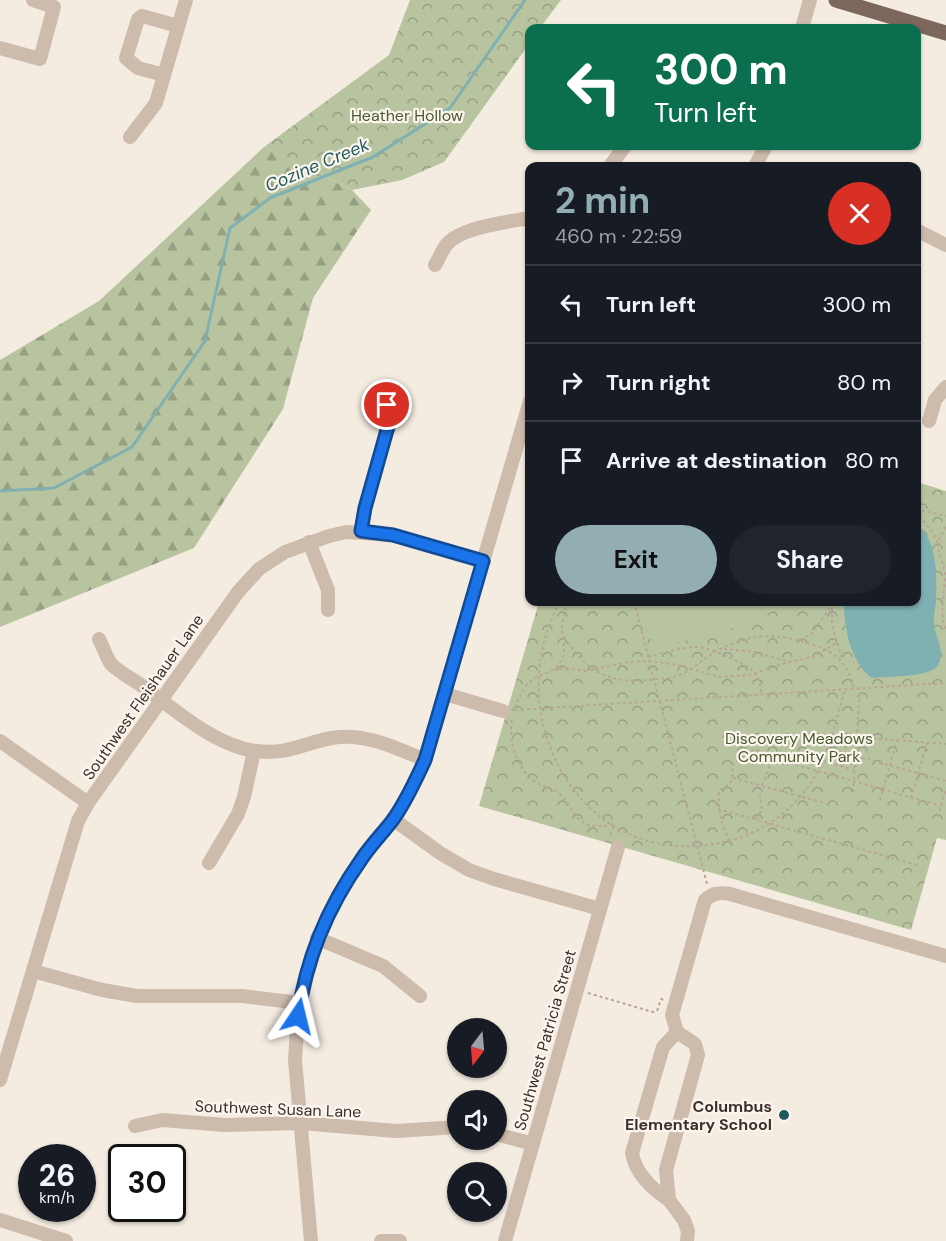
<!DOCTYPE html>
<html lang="en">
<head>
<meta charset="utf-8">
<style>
  :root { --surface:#171b24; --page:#20242c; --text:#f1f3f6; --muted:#9ea1a6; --line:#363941; --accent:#92aeb2 }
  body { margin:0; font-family:"DM Sans",sans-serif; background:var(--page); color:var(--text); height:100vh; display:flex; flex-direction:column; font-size:22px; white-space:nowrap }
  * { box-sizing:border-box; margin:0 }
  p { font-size:20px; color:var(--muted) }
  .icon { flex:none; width:33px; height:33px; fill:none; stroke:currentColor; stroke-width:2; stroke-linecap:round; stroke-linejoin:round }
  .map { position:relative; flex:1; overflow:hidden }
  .panel { position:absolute; left:525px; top:162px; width:396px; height:444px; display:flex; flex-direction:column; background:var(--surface); border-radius:12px; box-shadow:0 2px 4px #0004 }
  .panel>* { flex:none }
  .top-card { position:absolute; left:525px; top:24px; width:396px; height:126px; border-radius:12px; box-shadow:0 2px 4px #0004; background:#0b6e4f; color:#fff; overflow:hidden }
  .needle { width:39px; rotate:196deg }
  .fabs { position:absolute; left:447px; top:1018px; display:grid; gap:12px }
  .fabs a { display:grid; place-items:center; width:60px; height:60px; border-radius:50%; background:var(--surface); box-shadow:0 2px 4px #0004; font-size:30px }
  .speed { position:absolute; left:18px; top:1144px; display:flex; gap:12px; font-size:30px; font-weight:700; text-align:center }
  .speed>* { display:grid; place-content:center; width:78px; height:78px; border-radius:50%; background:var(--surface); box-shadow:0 2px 4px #0004; line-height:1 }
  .speed small { font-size:15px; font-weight:400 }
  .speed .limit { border:3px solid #111; border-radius:9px; background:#fff; color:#111 }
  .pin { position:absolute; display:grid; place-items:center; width:51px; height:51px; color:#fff; margin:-26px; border:3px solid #fff; border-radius:50%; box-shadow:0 2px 6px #0007 }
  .me { position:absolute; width:66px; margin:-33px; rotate:10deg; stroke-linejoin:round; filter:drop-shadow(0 0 4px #0008) }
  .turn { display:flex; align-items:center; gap:21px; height:126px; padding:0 30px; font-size:27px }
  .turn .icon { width:78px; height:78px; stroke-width:2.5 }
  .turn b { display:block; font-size:42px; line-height:51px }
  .round { display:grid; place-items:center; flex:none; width:63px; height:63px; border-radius:32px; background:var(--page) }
  .head { display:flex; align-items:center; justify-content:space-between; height:102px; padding:0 30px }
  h1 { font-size:36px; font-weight:700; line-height:45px; color:var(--accent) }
  .action { display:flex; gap:12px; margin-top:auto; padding:12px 30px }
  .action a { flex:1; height:69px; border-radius:36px; background:var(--accent); color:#111; font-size:24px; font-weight:700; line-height:69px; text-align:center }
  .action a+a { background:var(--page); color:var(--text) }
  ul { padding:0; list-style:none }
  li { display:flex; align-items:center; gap:18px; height:78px; padding:0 30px; border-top:2px solid var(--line) }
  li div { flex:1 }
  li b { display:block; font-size:22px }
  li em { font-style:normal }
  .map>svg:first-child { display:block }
  .forest { fill:url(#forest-firs) }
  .park { fill:url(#park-crowns) }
  .pitch { fill:#b8c4a0 }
  .water { fill:#7fb0b2 }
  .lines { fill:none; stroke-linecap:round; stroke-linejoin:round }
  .stream { stroke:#7fb0b2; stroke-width:3 }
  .path { stroke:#b9a596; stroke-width:2; stroke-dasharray:3 3; stroke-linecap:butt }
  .minor { stroke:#cdbbac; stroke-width:14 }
  .major { stroke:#7d675c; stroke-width:15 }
  .route-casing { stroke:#114b97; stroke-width:15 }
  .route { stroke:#1a73e8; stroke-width:10 }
  .poi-dot { fill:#1f5a5e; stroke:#fbf5ee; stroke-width:2 }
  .labels { text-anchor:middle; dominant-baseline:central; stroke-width:4.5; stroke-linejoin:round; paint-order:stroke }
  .park-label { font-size:16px; fill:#4a5a2e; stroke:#fbf5ee }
  .street-label { font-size:16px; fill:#3b302b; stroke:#fbf5ee }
  .poi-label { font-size:16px; font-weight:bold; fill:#3b302b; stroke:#fbf5ee; text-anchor:end }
  .water-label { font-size:18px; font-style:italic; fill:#1f5a5e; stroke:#fbf5ee }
</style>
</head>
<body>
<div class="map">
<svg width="946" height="1241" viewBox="0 0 946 1241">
  <defs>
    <pattern id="forest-firs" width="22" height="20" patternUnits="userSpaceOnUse" patternTransform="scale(1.5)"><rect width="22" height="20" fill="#b8c4a0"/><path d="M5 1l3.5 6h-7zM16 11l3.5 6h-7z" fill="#97a083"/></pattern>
    <pattern id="park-crowns" width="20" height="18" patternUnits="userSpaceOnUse" patternTransform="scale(1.5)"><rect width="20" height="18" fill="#b8c4a0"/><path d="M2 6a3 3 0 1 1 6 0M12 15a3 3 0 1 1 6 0" fill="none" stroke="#97a083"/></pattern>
  </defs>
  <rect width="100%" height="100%" fill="#f4ebe1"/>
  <!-- forest -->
  <polygon class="forest" points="264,147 352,190 371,210 313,298 283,409 194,548 0,627 0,360 99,301"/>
  <!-- park -->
  <g class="park">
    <polygon points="410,0 561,0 540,28 530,28 529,44 444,162 402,180 352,190 264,147 389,55"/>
    <polygon points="917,482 946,491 946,840 937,838 911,930 479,806 539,602 916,602"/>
  </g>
  <!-- pitch -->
  <polygon class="pitch" points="642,602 795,602 730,629 660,647 651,640"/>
  <!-- water -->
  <path class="water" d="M 917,525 C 938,539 937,579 936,602 C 935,610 933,618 934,625 C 936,639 946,652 938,665 C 931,678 886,676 872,678 C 850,662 844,627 844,602 L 916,602 Z"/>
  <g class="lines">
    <!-- stream -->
    <polyline class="stream" points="0,491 54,488 132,447 205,341 230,228 270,198 373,157 450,108 525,0"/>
    <!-- path -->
    <g class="path">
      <polyline points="916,509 946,516"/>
      <polyline points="916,511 933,533 938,544"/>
      <path d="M 946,527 C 943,532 938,539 938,545 C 938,554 944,563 945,573 C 946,592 938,612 946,630"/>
      <path d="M 560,602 C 498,714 578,867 714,844 C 753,838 785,818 808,787 C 828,759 835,723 845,690"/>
      <polyline points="634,602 707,884"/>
      <polyline points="832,602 832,625 842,658"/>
      <path d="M 564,637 C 589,675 612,685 656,679 C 664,678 672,678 679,675 C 692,670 702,660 713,653 C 723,647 736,642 747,639 C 769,633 793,638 814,645 C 837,652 849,666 854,689"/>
      <polyline points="800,640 811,634 830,608"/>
      <polyline points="724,649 756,652 789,662"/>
      <path d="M 648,657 C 663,653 679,648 694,647 C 708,646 745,663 755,673 C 760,679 761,687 761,695"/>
      <polyline points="554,670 565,668 586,671 629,662 649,661 678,665 719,677 750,675 789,662 815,656 836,643"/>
      <path d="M 515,708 C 519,697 523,687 532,680 C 544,671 555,674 562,658 C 567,647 562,636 562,625 C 563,617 565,609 567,602"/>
      <polyline points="515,710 946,683"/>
      <path d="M 512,720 C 508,743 518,773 539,784 C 546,788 554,789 560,794 C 565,798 568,804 571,809 C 582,828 594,828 614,824 L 610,837"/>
      <polyline points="831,735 946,744"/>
      <polyline points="827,748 946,781"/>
      <polyline points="823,761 854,770"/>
      <polyline points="832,764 839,736"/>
      <polyline points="841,766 849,737"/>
      <polyline points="733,778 825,803"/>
      <polyline points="853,792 860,689"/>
      <polyline points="911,798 927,743"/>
      <polyline points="880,800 897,740"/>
      <polyline points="718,809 917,865"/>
      <polyline points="938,817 946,789"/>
      <path d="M 756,819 L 762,809 C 761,804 760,798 760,793 C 761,778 772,775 769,758"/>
      <path d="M 730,841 C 720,823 718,810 719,790 C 731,786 734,778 732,765 L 749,752 L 756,749 L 769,757 L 941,806"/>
      <polyline points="588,993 653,1012 657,1011 661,999 664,1000"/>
    </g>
    <!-- minor -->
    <g class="minor">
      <polyline points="802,28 810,0"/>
      <polyline points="0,48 40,59 54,7 33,0"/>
      <polyline points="164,75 138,68 126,58 138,19 142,16 178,26"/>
      <polyline points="130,137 156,103 186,0"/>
      <polyline points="610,166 625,146"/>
      <polyline points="755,166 766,146"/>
      <polyline points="916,230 946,245"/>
      <path d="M 435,265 C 439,259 442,250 447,244 C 462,227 507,222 530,218"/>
      <polyline points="929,421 935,400 946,387"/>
      <polyline points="361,532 365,508 389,423 387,405"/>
      <polyline points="309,542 328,590 328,610"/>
      <path d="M 99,639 C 103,646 106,657 111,664 C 119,672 132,679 141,685 C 174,709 215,746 256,751 C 289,755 303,743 332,738 C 364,732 396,748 425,760"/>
      <polyline points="445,694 503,711"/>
      <polyline points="0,741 88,803"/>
      <polyline points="393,819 440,853 469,870 494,879 600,909"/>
      <polyline points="209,863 238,814 244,797 254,751"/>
      <polyline points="317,938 383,966 420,996"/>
      <polyline points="33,971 102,990 137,996 242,996 300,1003"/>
      <polyline points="0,1080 78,821 88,803 238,592 259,569 285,552 329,536 346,532 393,535 484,561"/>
      <polyline points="135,1126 162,1120 225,1125 301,1123 396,1131 458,1127"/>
      <polyline points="496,1134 533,1144"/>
      <path d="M 669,1200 C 653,1190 635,1173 632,1153 L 663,1047 L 677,1032"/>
      <polyline points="0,1220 66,1241"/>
      <path d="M 311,1241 L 295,1060 C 298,986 318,919 361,859 C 371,846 383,834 392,820 C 406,802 415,780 425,760 L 530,401"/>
      <polyline points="381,1241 400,1241"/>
      <polyline points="505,1241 618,847"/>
      <path d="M 687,1241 L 688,1231 L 684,1220 L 669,1200 L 666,1170 L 698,1055 L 695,1044 L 677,1032 L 672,1015 L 705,900 C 713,893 719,892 730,894 L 946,956"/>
    </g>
    <!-- major -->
    <polyline class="major" points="836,0 946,33"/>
  </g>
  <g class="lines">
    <!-- route casing -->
    <g class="route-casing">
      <path id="route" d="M 298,1016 C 306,959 327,908 361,860 C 370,846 382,834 392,821 C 406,802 415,781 425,760 L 483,561 L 393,535 L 361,531 L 365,508 L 389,423 L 387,405"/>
    </g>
    <!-- route -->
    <use href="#route" class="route"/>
  </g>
  <!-- markers -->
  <circle class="poi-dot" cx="784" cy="1115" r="6"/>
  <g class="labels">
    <!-- park labels -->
    <g class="park-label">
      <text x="407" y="115">Heather Hollow</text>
      <text x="799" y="738">Discovery Meadows<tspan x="799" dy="18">Community Park</tspan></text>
    </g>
    <!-- street labels -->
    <g class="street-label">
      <text transform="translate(143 697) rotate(-55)">Southwest Fleishauer Lane</text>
      <text transform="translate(545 1040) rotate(-74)">Southwest Patricia Street</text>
      <text transform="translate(278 1109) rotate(2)">Southwest Susan Lane</text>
    </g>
    <!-- poi labels -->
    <g class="poi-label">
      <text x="772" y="1106">Columbus<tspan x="772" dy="18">Elementary School</tspan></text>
    </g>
    <!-- water labels -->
    <g class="water-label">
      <text transform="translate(317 165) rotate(-23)">Cozine Creek</text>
    </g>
  </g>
</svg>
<div class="fabs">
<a><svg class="needle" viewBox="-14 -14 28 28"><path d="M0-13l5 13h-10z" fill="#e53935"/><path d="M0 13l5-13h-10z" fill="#9ea1a6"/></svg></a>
<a><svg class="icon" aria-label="sound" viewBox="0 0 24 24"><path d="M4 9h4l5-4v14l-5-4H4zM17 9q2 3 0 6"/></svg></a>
<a><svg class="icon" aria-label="search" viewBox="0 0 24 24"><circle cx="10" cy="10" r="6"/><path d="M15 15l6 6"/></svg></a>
</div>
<div class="speed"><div>26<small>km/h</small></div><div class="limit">30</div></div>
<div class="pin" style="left:387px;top:405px;background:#d93025"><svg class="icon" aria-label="arrive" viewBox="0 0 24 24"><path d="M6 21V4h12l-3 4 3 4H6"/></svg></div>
<svg class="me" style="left:298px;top:1016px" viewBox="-20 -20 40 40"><path d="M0-17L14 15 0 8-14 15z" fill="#1a73e8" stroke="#fff" stroke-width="4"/></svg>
<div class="top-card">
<div class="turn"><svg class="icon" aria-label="left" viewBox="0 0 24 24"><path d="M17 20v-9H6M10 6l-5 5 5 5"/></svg><div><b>300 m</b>Turn left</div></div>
</div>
<section class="panel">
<div class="head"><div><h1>2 min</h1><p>460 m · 22:59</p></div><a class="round" style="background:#d93025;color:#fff"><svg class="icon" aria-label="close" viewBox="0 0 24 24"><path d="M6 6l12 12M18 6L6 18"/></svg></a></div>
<ul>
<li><svg class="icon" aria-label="left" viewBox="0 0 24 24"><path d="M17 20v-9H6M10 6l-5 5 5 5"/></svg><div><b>Turn left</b></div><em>300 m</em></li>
<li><svg class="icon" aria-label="right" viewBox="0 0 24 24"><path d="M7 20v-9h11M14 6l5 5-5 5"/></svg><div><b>Turn right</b></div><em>80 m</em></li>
<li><svg class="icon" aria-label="arrive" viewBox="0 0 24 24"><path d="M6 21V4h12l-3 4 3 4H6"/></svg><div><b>Arrive at destination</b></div><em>80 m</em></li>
</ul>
<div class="action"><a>Exit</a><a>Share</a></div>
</section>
</div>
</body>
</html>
